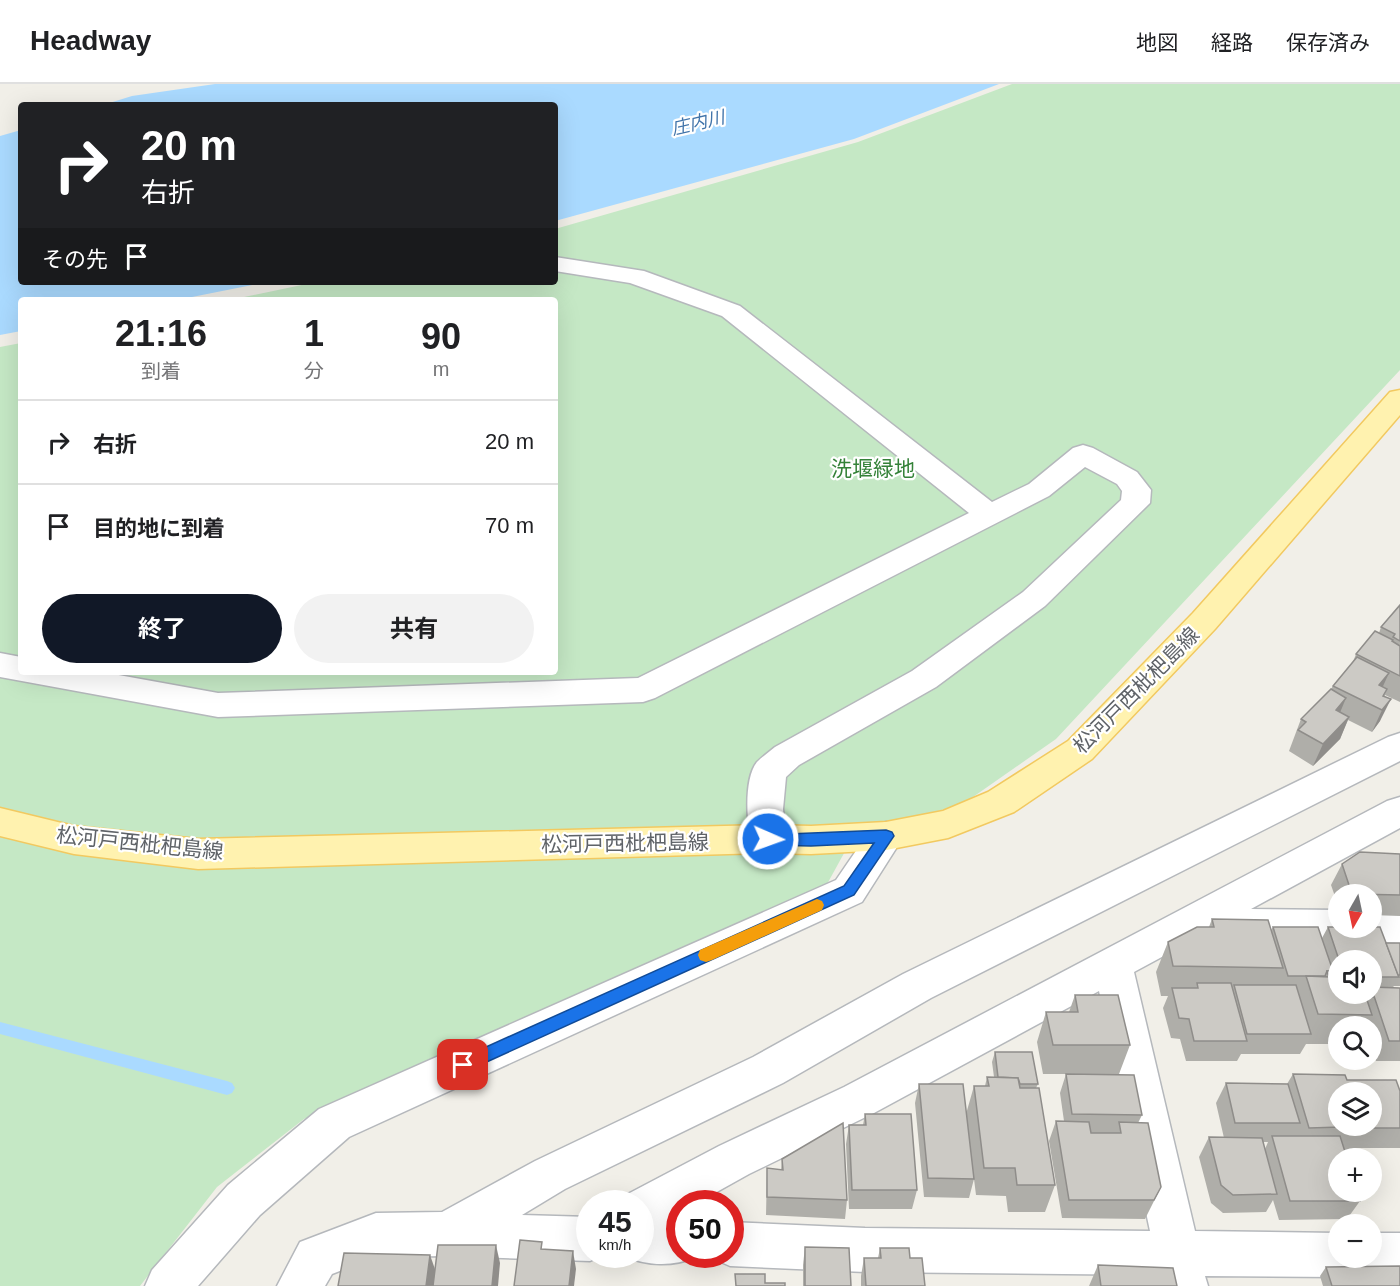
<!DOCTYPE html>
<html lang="ja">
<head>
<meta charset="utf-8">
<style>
  :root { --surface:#fff; --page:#f2f2f2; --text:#202124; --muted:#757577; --line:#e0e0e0; --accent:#111827 }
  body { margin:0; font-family:Helvetica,"Noto Sans JP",sans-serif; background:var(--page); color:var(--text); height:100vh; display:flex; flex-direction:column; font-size:22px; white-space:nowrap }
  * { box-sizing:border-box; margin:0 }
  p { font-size:20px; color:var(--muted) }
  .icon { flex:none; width:33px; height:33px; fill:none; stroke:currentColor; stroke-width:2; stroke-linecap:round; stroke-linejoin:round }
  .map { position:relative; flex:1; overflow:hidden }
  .sheet { position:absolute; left:18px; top:213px; width:540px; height:378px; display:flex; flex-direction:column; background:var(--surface); border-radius:6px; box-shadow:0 6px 24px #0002 }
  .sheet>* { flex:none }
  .top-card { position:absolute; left:18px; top:18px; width:540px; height:183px; border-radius:6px; box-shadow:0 6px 24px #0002; background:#202124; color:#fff; overflow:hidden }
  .needle { width:39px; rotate:189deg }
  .buttons { position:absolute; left:1328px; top:800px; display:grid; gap:12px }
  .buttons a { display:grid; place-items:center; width:54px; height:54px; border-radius:50%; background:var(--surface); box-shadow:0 6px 24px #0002; font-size:30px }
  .speed { position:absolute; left:576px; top:1106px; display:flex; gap:12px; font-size:30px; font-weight:700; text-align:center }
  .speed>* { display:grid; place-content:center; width:78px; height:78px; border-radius:50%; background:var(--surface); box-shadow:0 6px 24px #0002; line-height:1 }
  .speed small { font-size:15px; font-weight:400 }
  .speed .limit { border:9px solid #d22; background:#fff; color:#111 }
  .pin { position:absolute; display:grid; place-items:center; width:51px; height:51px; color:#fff; margin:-26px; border-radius:12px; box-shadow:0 3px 9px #0006 }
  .me { position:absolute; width:66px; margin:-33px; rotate:92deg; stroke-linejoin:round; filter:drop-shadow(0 0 4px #0008) }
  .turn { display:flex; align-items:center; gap:21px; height:126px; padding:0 24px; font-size:27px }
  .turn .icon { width:78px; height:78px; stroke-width:2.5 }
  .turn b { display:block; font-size:42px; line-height:51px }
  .then { display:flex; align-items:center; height:57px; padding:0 24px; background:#0003; gap:12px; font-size:22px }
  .eta { display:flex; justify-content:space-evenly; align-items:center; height:102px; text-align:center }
  .eta b { font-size:36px; font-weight:700; line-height:42px }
  .action { display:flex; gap:12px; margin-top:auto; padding:12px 24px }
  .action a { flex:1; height:69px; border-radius:36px; background:var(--accent); color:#fff; font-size:24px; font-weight:700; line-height:69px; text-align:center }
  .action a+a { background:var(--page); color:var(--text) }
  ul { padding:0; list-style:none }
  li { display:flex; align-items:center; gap:18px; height:84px; padding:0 24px; border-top:2px solid var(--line) }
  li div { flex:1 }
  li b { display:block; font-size:22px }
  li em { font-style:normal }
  header { display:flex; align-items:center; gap:36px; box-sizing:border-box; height:84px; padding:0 30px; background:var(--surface); border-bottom:2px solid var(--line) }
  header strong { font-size:28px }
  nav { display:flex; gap:33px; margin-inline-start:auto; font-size:21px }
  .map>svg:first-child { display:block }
  .green { fill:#c5e8c5 }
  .water { fill:#aadaff }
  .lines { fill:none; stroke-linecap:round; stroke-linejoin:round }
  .stream { fill:#aadaff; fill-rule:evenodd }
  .minor-casing { stroke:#b5b8bc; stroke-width:3 }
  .major-casing { stroke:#f2c960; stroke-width:3 }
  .minor { fill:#fff; fill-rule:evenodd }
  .major { fill:#fff2af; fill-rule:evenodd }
  .wall { fill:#afaea9; fill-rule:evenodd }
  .shaded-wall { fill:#8f8d8a }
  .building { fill:#cccac5; stroke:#8f8d8a; stroke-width:1.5; fill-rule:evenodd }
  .route { fill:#1a73e8; stroke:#114b97; stroke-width:1.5 }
  .slow { fill:#f59e0b }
  .labels { text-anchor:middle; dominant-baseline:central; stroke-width:4.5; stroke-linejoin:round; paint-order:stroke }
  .far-water-label { font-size:18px; font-style:italic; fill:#4174aa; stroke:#fff }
  .park-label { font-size:21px; fill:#348238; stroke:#fff }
  .street-label { font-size:21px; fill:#5f6368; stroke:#fff }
</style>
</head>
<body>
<header>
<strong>Headway</strong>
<nav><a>地図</a><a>経路</a><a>保存済み</a></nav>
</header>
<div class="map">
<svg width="1400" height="1202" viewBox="0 0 1400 1202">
  <rect width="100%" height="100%" fill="#f1efe8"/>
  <!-- green -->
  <polygon class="green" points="1012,0 1400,0 1400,286 1056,655 963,720 910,735 859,742 826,802 304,1035 217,1103 140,1202 0,1202 0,263 21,259 21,588 555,588 555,216 230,216 316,198 555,198 555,145 858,58"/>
  <!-- water -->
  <g class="water">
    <polygon points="215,0 999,0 854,55 555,137 555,21 103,21 132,12"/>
    <polygon points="21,46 21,198 268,198 177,216 21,216 21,247 0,251 0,52"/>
  </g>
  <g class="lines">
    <!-- stream -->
    <polygon class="stream" points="0,938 227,997 232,999 235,1004 232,1009 227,1011 0,950"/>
    <!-- minor casing -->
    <g class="minor-casing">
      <g id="minor">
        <path d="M 555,173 L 644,187 L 740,222 L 992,418 L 1029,400 L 1073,364 L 1083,361 L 1093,364 L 1137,388 L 1151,406 L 1150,419 L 1045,522 L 936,603 L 799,681 L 786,693 L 783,725 L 786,755 L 781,765 L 768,769 L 755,765 C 746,747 743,695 757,678 C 762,673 769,668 775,663 L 912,587 L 1023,508 L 1121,416 L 1122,407 L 1117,400 L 1085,383 L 1049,412 L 655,614 L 643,618 L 218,633 L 0,593 L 0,569 L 21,573 L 21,588 L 102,588 L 218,609 L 638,594 L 969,429 L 722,232 L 630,199 L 555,187 Z"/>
        <polygon points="1400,649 1400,677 931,914 783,999 565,1105 522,1131 590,1133 590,1170 606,1170 590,1177 447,1172 376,1173 332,1190 325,1202 277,1202 300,1158 376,1129 442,1128 535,1077 753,973 903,890 1388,653"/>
        <path d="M 1400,713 L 1400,744 L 1251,825 L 1338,826 L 1338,843 L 1371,843 L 1371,826 L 1400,827 L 1400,859 L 1371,858 L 1358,853 L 1354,847 L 1351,853 L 1338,858 L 1226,856 L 1213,851 L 1210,847 L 1134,888 L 1195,1147 L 1338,1149 L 1338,1173 L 1371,1173 L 1371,1149 L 1400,1149 L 1400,1193 L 1371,1193 L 1354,1185 L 1338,1193 L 1205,1192 L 1208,1202 L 1162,1202 L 1160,1191 L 865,1188 L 730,1182 L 714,1175 L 712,1170 L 730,1170 L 730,1138 L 865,1144 L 1150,1147 L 1099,907 L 874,1029 L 749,1090 L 697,1119 L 680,1119 L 680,1129 L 667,1136 L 680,1136 L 680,1170 L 697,1170 L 696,1173 C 673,1183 647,1182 624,1172 L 623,1170 L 640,1170 L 640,1119 L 621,1119 L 624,1112 L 719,1062 L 844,1003 L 1387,717 Z"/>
        <polygon points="886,738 899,742 904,752 862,818 349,1053 260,1131 198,1202 145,1202 152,1186 228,1101 319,1025 836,796 873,742"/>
      </g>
    </g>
    <!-- major casing -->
    <g class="major-casing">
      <polygon id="major" points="1400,306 1400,331 1215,545 1092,675 1014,728 948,754 886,766 811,770 768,769 198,785 74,770 0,752 0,724 74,742 198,755 768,741 811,742 886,738 943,727 988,708 1068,657 1193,529 1390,308"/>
    </g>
    <!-- minor -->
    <use href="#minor" class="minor"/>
    <!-- major -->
    <use href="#major" class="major"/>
  </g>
  <!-- wall -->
  <g class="wall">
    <polygon points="1400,521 1400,618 1385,611 1380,637 1372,648 1348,636 1340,655 1313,682 1289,667 1301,635 1331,605 1333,602 1353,578 1356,570 1379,549 1381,543"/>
    <polygon points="1400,771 1400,832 1371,831 1371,810 1338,810 1338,821 1331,801 1342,780"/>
    <path d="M 1212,835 L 1271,846 L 1273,843 L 1322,854 L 1328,843 L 1386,859 L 1400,859 L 1400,902 L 1394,902 L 1392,904 L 1400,904 L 1400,977 L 1376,977 L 1371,960 L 1371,942 L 1338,942 L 1338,960 L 1306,960 L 1300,970 L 1241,970 L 1237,977 L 1186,977 L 1180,955 L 1171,954 L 1163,924 L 1168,912 L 1161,912 L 1156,888 L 1168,858 L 1209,843 ZM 1338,876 L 1371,876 L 1371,909 L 1338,909 Z"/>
    <polygon points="1075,911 1130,961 1119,990 1097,990 1142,1031 1138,1039 1161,1103 1145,1135 1062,1134 1049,1057 1056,1037 1064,1037 1060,1009 1066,990 1043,990 1037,958 1046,928 1069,928"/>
    <polygon points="995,968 1038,1000 1036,1004 1055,1101 1045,1128 1008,1128 1006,1112 976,1111 974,1095 969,1114 924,1113 915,1019 919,1000 966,1030 974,1002 985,1002 987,993 994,993 992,978"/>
    <path d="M 1293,990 L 1347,996 L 1400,1044 L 1400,1064 L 1353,1064 L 1351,1067 L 1344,1067 L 1360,1117 L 1347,1135 L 1279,1136 L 1273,1116 L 1266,1128 L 1223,1129 L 1211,1119 L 1199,1073 L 1209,1053 L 1224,1054 L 1216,1019 L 1226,999 L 1287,1000 ZM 1263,1058 L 1268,1058 L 1265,1065 Z"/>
    <polygon points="865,1030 917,1106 912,1125 849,1125 846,1060 849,1041 863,1041"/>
    <polygon points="782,1075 847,1116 845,1135 766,1131 767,1084 781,1086"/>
    <polygon points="805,1163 851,1202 803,1202 803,1181"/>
    <polygon points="880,1164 910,1174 925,1202 861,1202 861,1192 864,1174 878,1174"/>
    <polygon points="1098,1181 1177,1202 1089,1202"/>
    <polygon points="1326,1183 1400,1202 1323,1202 1320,1192"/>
  </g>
  <!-- shaded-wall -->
  <g class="shaded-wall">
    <polygon points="1389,589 1379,611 1379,601"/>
    <polygon points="1346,614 1337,636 1336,626"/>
    <polygon points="1391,615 1380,637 1372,648 1382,626"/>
    <polygon points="1349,633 1340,655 1313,682 1323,660"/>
    <polygon points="496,1161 500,1179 498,1202 492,1202"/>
    <polygon points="573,1167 576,1185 574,1202 569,1202"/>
    <polygon points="430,1171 436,1188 434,1202 426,1202"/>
  </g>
  <!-- building -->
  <g class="building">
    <polygon points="1400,521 1400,557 1393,553 1395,550 1381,543"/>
    <polygon points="1375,547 1393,556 1392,557 1400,562 1400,592 1356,570"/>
    <polygon points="1357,573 1389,589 1379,601 1387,605 1383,612 1391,615 1382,626 1333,602"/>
    <polygon points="1331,605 1346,614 1336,626 1349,633 1323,660 1298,646 1306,638 1301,635"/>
    <polygon points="1360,768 1400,770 1400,811 1352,810 1342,780"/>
    <polygon points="1212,835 1268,836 1283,884 1173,882 1168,858 1197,843 1214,843"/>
    <polygon points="1273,843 1318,843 1333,887 1327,887 1325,892 1288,892"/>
    <polygon points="1328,843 1380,843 1399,893 1371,893 1371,876 1339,876"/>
    <polygon points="1386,859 1400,859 1400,891 1398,891"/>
    <polygon points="1327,887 1338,887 1338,909 1371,909 1371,906 1374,913 1366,913 1372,931 1318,930 1306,892 1329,893"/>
    <polygon points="1197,899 1231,899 1247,957 1194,957 1189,935 1179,934 1172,904 1198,904"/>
    <polygon points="1234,901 1296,901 1311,950 1247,950"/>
    <polygon points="1371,903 1400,904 1400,957 1389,957"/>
    <polygon points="1075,911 1118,911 1130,961 1053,961 1046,928 1078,928"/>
    <polygon points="995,968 1032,968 1038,1000 1020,1000 1018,994 998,993"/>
    <polygon points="1066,990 1134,991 1142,1031 1072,1030"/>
    <path d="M 1293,990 L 1345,991 L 1347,996 L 1396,996 L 1400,1007 L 1400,1044 L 1363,1044 L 1364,1047 L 1342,1047 L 1341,1043 L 1309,1044 ZM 1338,1008 L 1371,1008 L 1371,1041 L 1338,1041 Z"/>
    <polygon points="987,993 1018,994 1020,1004 1039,1004 1055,1101 1017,1101 1015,1084 984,1084 974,1002 989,1002"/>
    <polygon points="1226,999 1288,1000 1300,1039 1235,1039"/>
    <polygon points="919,1000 963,1000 974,1095 928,1094"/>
    <polygon points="865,1030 911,1030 917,1106 852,1106 849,1041 866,1041"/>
    <polygon points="1056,1037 1089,1038 1091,1049 1121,1049 1119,1038 1148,1039 1161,1103 1154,1116 1069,1116"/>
    <polygon points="843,1039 847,1116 767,1113 767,1084 783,1086 782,1075"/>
    <polygon points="1272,1052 1340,1052 1347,1074 1338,1074 1338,1107 1357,1107 1360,1117 1290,1117"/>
    <polygon points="1209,1053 1262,1054 1277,1110 1233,1111 1221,1101"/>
    <polygon points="520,1156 542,1158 541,1165 573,1167 569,1202 514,1202"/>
    <polygon points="438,1161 496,1161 492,1202 433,1202"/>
    <polygon points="805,1163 849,1164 851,1202 805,1202"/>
    <polygon points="880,1164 909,1164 910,1174 922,1174 925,1202 866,1202 864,1174 881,1174"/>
    <polygon points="344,1169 430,1171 426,1202 338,1202"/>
    <polygon points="1098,1181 1173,1184 1177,1202 1101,1202"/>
    <polygon points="1400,1182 1400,1202 1332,1202 1326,1183"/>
    <polygon points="735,1190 765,1190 765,1199 785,1199 785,1202 736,1202"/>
  </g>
  <!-- route -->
  <polygon class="route" points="886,746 892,748 894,752 854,811 469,986 463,989 457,986 454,981 457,976 844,802 874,759 811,762 768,761 763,759 761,755 763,751"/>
  <!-- slow -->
  <polygon class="slow" points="817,815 822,817 824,821 822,826 712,876 706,878 700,876 698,871 700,866"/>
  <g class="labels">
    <!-- far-water labels -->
    <g class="far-water-label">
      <text transform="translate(698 39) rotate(-13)">庄内川</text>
    </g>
    <!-- park labels -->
    <g class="park-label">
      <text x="873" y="384">洗堰緑地</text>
    </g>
    <!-- street labels -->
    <g class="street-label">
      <text transform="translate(1136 606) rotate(-45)">松河戸西枇杷島線</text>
      <text transform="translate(140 759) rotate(6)">松河戸西枇杷島線</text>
      <text transform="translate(625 759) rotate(-1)">松河戸西枇杷島線</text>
    </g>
  </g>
</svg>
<div class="buttons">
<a><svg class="needle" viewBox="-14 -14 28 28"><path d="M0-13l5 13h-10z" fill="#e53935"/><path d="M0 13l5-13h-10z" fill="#757577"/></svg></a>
<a><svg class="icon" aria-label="sound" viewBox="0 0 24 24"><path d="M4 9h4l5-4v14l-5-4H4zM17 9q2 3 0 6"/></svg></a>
<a><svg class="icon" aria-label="search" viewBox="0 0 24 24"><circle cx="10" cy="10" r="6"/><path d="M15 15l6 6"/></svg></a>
<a><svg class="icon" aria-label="layers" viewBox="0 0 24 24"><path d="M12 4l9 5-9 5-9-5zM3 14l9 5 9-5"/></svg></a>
<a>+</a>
<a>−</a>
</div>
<div class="speed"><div>45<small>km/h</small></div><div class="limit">50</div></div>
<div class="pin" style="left:463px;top:981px;background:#d93025"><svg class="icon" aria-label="arrive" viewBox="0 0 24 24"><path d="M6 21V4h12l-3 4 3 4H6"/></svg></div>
<svg class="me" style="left:768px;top:755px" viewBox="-20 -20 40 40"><circle r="17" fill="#1a73e8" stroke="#fff" stroke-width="3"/><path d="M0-11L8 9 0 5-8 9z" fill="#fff"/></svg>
<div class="top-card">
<div class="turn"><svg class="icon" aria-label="right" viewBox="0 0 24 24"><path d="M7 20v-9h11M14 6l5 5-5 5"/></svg><div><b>20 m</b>右折</div></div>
<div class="then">その先<svg class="icon" aria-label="arrive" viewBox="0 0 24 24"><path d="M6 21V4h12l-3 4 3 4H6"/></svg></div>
</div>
<section class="sheet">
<div class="eta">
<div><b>21:16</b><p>到着</p></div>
<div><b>1</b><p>分</p></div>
<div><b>90</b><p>m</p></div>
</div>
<ul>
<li><svg class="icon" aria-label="right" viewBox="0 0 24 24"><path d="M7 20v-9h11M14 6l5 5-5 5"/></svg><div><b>右折</b></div><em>20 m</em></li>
<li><svg class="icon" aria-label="arrive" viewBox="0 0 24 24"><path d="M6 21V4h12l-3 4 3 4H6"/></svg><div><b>目的地に到着</b></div><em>70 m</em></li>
</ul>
<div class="action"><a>終了</a><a>共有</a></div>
</section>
</div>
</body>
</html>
